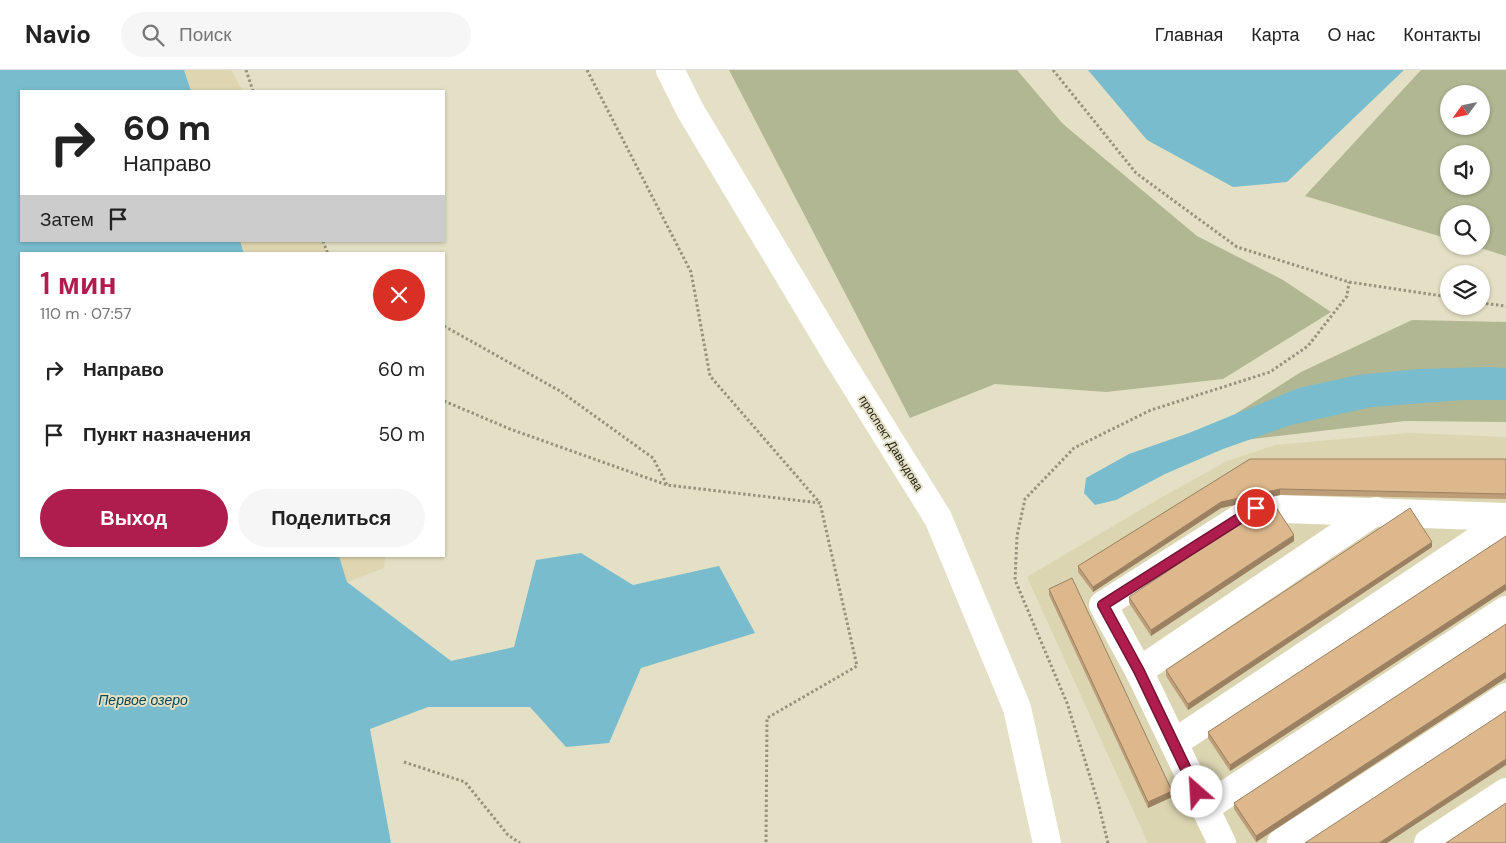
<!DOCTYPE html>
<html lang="ru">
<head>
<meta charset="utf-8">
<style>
  :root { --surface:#fff; --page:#f6f6f6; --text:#222; --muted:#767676; --line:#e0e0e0; --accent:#af1d4f }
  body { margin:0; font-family:"DM Sans",sans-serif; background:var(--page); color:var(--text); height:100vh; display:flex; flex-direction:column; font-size:19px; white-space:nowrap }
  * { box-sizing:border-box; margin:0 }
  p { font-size:16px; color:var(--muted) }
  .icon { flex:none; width:28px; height:28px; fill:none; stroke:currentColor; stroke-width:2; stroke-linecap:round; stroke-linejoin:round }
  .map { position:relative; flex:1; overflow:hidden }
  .panel { position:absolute; left:20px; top:182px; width:425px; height:305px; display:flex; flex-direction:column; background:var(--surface); border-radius:0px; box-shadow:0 1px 4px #0004 }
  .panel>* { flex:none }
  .guide { position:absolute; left:20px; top:20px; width:425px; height:152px; border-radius:0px; box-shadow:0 1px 4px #0004; background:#fff; color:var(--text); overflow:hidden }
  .needle { width:32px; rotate:237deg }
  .tools { position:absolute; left:1440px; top:15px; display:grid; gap:10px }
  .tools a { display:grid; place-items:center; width:50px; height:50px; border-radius:50%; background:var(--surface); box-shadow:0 1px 4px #0004; font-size:25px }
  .pin { position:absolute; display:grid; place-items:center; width:42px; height:42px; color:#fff; margin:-21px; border:2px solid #fff; border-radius:50%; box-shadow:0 1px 5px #0007 }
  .me { position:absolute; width:55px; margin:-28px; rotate:334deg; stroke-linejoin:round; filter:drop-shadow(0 0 4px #0008) }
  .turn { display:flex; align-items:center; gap:18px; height:105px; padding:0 20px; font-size:22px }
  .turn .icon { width:65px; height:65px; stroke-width:2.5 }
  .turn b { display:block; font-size:35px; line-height:42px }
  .then { display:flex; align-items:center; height:48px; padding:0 20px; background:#0003; gap:10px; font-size:19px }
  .round { display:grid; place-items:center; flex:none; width:52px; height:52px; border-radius:26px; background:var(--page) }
  .head { display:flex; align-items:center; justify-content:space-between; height:85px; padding:0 20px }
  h1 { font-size:30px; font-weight:600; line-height:38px; color:var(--accent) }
  .action { display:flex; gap:10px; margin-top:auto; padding:10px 20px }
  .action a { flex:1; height:58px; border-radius:30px; background:var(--accent); color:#fff; font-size:20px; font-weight:600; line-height:58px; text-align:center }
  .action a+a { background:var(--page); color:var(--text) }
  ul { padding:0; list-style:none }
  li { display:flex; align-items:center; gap:15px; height:65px; padding:0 20px }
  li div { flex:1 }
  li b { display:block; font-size:19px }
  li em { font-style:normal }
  header { display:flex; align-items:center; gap:30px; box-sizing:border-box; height:70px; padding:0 25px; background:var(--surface); border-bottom:1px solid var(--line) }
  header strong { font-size:24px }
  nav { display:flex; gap:28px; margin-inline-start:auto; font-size:18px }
  .search { width:350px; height:45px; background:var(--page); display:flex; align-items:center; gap:12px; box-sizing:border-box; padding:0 18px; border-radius:28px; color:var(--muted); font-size:19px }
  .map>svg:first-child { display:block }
  .built { fill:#dbd5b2 }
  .green { fill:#b0b792; fill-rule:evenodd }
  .sand { fill:#dfd6b1 }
  .water { fill:#79bccd }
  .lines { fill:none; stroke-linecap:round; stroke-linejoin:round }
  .path { stroke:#95927e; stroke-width:3; stroke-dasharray:2.5 2.5; stroke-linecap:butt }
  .minor { stroke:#fff; stroke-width:28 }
  .wall { fill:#be9e78 }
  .shaded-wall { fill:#9b8162 }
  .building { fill:#ddb88c; stroke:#9b8162 }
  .route-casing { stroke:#721333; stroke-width:12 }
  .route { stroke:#af1d4f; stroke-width:9 }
  .labels { text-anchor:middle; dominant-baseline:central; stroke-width:4; stroke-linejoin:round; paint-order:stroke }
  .street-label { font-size:12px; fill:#222016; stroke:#e4e0c5 }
  .water-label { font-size:14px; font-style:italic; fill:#084653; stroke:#e4e0c5 }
</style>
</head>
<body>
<header>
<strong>Navio</strong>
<div class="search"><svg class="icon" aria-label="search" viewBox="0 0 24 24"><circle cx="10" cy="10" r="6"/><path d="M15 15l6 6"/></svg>Поиск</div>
<nav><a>Главная</a><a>Карта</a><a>О нас</a><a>Контакты</a></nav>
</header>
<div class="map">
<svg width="1506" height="773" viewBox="0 0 1506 773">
  <rect width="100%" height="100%" fill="#e4e0c5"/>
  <!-- built -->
  <polygon class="built" points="1408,363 1506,367 1506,773 1148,773 1027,507 1157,430 1227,391 1275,375"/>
  <!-- green -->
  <g class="green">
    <polygon points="729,0 1017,0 1063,54 1197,166 1283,210 1331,242 1223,309 1106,322 995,314 910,348"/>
    <path d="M 1421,0 L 1506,0 L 1506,186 L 1474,176 L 1481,176 L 1481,144 L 1449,144 L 1449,169 L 1305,126 ZM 1449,24 L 1481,24 L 1481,56 L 1449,56 ZM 1449,84 L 1481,84 L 1481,116 L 1449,116 Z"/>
    <polygon points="1412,250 1506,252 1506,352 1405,351 1184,377 1301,302"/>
  </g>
  <!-- sand -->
  <g class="sand">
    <polygon points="184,0 231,0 243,21 191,21"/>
    <polygon points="240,171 323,171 327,184 244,184"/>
    <polygon points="339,486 385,486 384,498 347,512"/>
  </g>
  <!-- water -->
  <g class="water">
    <polygon points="0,0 184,0 191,21 21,21 21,171 240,171 244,184 21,184 21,486 339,486 347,512 451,591 514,577 536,490 581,483 633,515 719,496 755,563 641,598 609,673 566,677 530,637 428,637 370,659 391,773 0,773"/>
    <polygon points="1088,0 1404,0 1287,112 1233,117 1147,70"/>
    <polygon points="1488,297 1506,298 1506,330 1462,330 1372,337 1291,355 1223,379 1165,404 1116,430 1095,435 1084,423 1086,408 1129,384 1189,363 1299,318 1358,305 1419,299"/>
  </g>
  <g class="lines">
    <!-- path -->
    <g class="path">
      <polyline points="246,0 253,21"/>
      <polyline points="587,0 691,202 710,306 820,433"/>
      <polyline points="1053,0 1136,103 1237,177 1349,212 1449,227"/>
      <polyline points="323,171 328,184"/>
      <polyline points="1481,233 1506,236"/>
      <polyline points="444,256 560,321 653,388 667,415"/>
      <polyline points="444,331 510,359 667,415 820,433 857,596 767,648 766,773"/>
      <polyline points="404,692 465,712 508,765 520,773"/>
      <polyline points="1108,773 1098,732 1067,633 1015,510 1017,466 1025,429 1074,378 1151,340 1270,302 1308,276 1347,226 1349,212"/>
    </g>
    <!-- minor -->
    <g class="minor">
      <polyline points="670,0 690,40 839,289 938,448 1017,638 1047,773"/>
      <polyline points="1139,601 1376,441"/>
      <polyline points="1174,673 1506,451"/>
      <polyline points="1205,738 1506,540"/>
      <polyline points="1222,773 1139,601 1103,535 1256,438 1506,447"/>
      <polyline points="1281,773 1506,627"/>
      <polyline points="1428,773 1506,722"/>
    </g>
  </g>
  <!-- wall -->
  <g class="wall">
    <polygon points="1250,389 1506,389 1506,429 1280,425 1221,438 1093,522 1078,502 1078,496"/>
    <polygon points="1506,466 1506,520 1230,701 1208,668 1208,662"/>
    <polygon points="1294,471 1151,566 1129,533 1129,527"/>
    <polygon points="1432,477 1188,640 1166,606 1166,600"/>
    <polygon points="1049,519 1172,727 1148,738 1049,525"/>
    <polygon points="1506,554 1506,608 1256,772 1234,739 1234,733"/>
  </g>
  <!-- shaded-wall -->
  <g class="shaded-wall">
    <polygon points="1280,419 1280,425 1221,438 1093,522 1093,517 1221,432"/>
    <polygon points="1294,465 1294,471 1151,566 1151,560"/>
    <polygon points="1432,472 1432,477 1188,640 1188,634"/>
    <polygon points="1506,514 1506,520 1230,701 1230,695"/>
    <polygon points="1506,602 1506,608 1256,772 1256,766"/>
    <polygon points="1506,689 1506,695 1387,773 1379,773"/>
    <polygon points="1172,721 1172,727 1148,738 1148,732"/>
  </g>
  <!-- building -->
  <g class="building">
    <polygon points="1250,389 1506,389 1506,424 1280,419 1221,432 1093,517 1078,496"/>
    <polygon points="1272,431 1294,465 1151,560 1129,527"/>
    <polygon points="1410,438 1432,472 1188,634 1166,600"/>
    <polygon points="1506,466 1506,514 1230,695 1208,662"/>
    <polygon points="1072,508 1172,721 1148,732 1049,519"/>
    <polygon points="1506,554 1506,602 1256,766 1234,733"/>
    <polygon points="1506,641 1506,689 1379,773 1305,773"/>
    <polygon points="1506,733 1506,773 1446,773"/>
  </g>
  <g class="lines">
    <!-- route casing -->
    <g class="route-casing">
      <polyline id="route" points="1197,722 1139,601 1103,535 1256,438"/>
    </g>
    <!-- route -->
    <use href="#route" class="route"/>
  </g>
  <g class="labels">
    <!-- street labels -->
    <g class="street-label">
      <text transform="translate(891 373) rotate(58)">проспект Давыдова</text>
    </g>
    <!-- water labels -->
    <g class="water-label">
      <text x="143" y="630">Первое озеро</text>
    </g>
  </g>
</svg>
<div class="tools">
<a><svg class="needle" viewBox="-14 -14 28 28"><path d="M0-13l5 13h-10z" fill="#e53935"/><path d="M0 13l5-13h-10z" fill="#767676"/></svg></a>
<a><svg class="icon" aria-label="sound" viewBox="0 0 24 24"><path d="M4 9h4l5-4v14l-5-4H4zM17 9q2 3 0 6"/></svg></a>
<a><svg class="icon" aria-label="search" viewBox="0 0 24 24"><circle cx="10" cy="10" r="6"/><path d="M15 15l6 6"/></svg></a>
<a><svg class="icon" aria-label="layers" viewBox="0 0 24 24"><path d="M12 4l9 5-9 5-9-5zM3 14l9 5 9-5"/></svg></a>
</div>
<div class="pin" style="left:1256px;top:438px;background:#d93025"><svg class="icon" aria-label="arrive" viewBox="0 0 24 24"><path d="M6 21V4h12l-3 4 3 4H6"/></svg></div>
<svg class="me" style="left:1197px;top:722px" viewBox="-20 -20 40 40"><circle r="19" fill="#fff"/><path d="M0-13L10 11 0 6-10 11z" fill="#af1d4f"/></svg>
<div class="guide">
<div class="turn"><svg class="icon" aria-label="right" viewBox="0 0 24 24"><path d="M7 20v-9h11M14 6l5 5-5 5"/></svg><div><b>60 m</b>Направо</div></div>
<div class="then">Затем<svg class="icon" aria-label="arrive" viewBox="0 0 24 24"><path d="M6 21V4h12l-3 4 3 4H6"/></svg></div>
</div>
<section class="panel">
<div class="head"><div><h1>1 мин</h1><p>110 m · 07:57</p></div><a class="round" style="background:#d93025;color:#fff"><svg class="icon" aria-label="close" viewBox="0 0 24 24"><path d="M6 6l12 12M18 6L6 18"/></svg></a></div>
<ul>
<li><svg class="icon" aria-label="right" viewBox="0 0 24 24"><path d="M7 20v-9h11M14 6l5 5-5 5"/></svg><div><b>Направо</b></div><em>60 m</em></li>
<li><svg class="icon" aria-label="arrive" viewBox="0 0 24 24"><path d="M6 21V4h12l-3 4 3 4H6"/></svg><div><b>Пункт назначения</b></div><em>50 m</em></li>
</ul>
<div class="action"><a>Выход</a><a>Поделиться</a></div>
</section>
</div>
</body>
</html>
